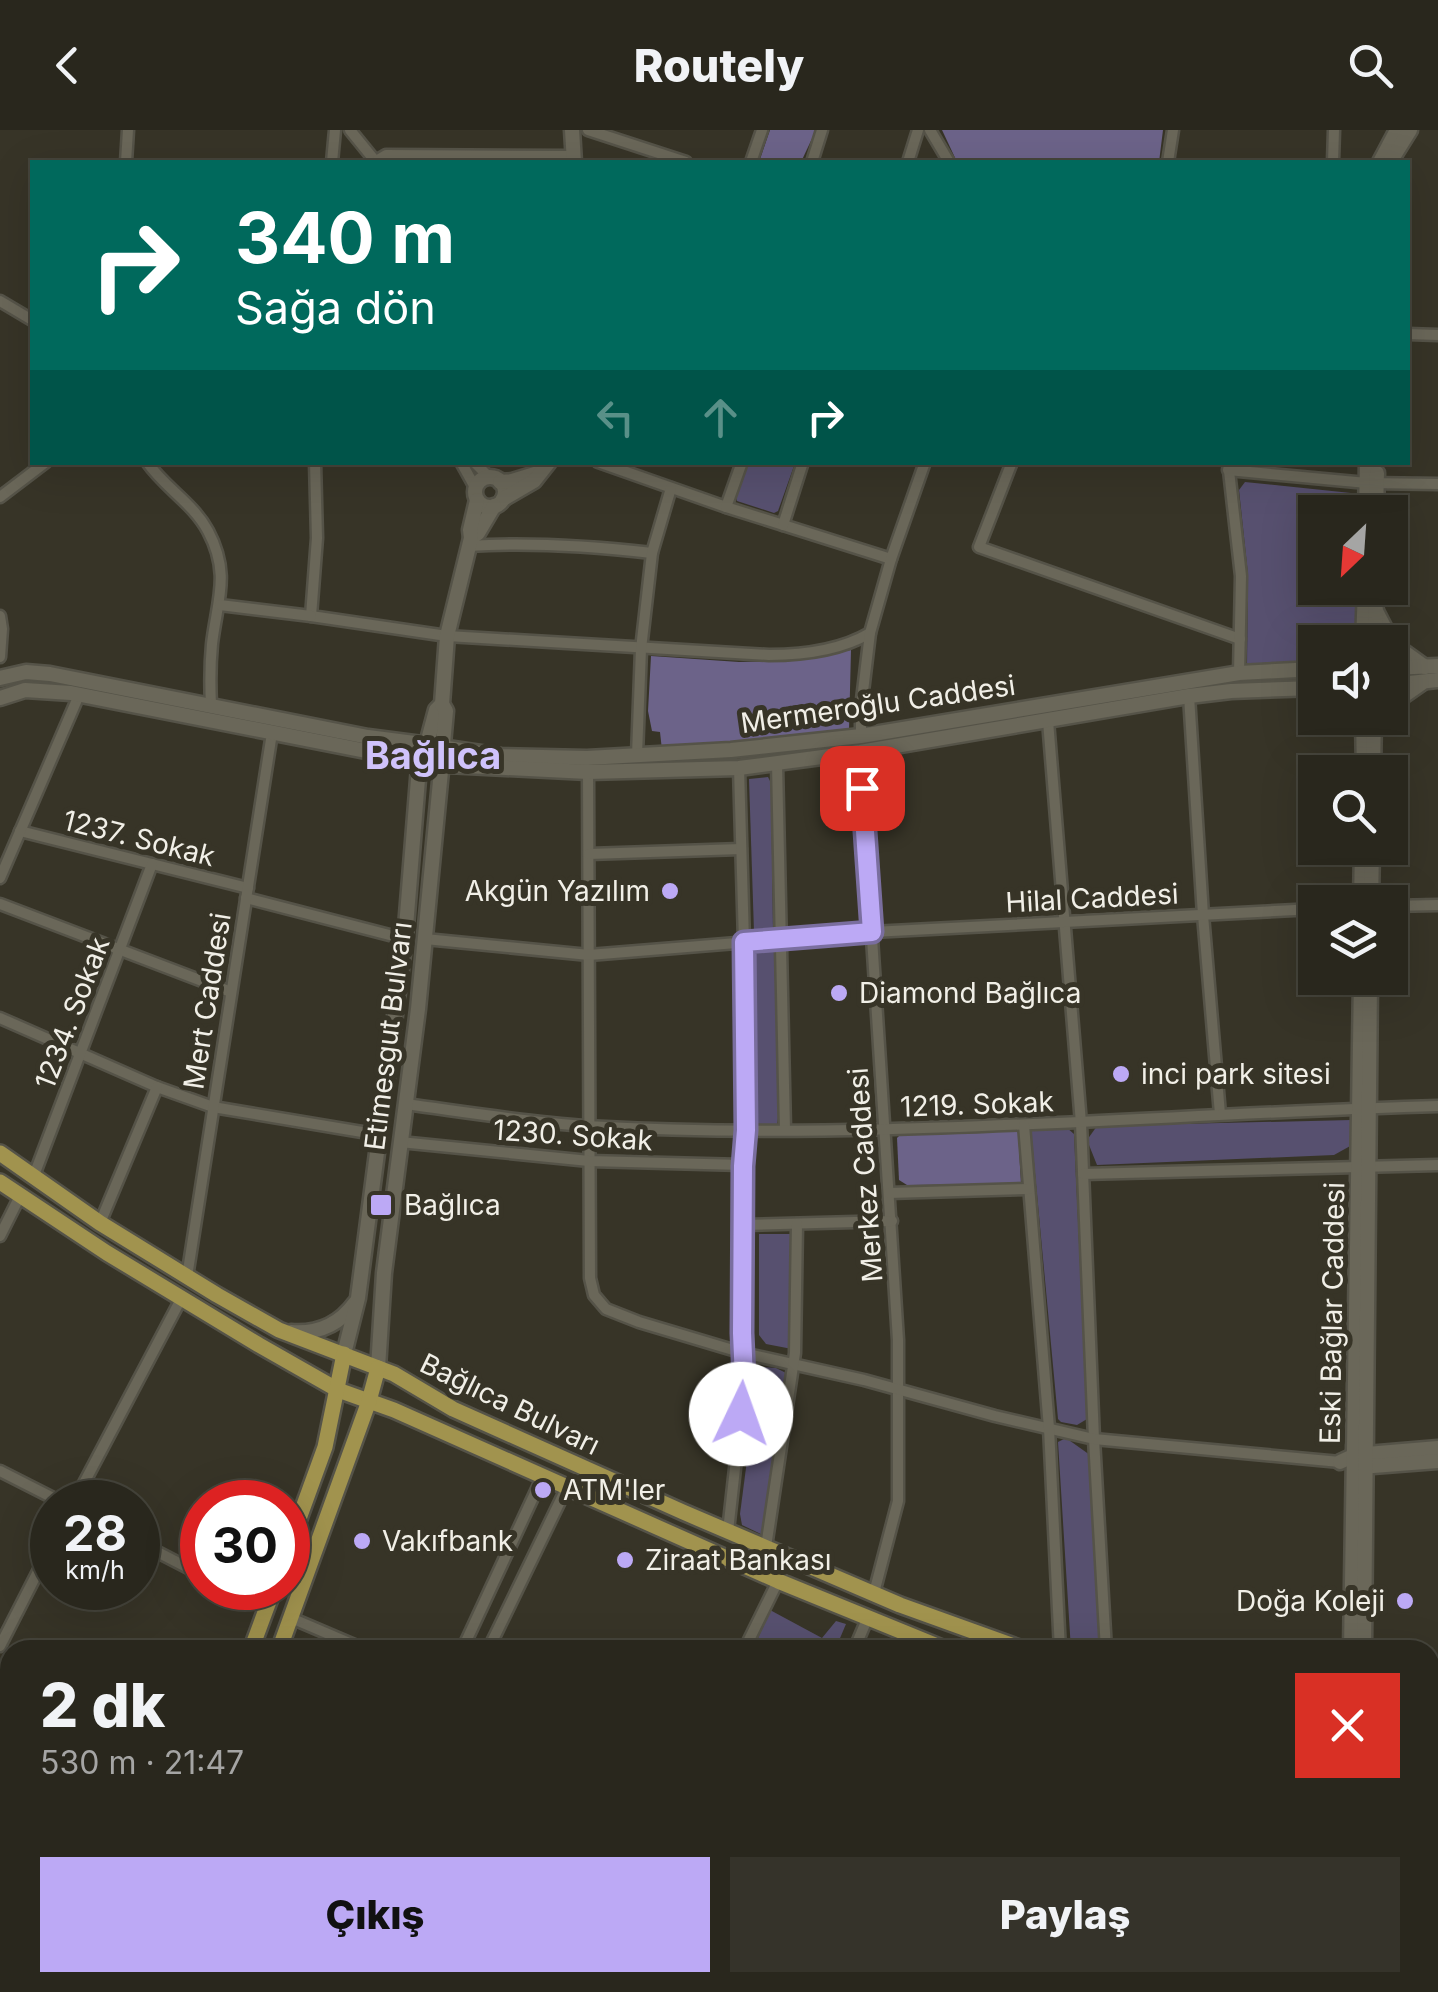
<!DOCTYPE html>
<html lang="tr">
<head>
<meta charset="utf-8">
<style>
  :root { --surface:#29271d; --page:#35332a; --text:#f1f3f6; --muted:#a5a5a4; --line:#45443b; --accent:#bca9f5 }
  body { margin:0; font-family:Inter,sans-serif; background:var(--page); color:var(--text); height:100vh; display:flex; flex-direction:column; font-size:38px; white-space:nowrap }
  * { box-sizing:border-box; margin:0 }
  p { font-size:32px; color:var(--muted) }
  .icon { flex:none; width:55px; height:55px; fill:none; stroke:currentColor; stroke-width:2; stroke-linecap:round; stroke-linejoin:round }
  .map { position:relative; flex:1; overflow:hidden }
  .panel { position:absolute; left:0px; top:1510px; width:1440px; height:352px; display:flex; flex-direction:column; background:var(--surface); border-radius:30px 30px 0 0; box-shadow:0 10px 40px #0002,0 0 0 2px var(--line) }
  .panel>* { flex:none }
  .guide { position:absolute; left:30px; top:30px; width:1380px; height:305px; border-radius:0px; box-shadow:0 10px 40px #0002,0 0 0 2px var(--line); background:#00695c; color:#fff; overflow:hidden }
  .needle { width:65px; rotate:205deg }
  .controls { position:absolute; left:1298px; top:365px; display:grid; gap:20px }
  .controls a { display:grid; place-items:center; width:110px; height:110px; border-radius:0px; background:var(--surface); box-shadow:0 10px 40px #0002,0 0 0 2px var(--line); font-size:50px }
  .speed { position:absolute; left:30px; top:1350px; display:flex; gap:20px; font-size:50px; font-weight:700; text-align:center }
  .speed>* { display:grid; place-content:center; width:130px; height:130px; border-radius:50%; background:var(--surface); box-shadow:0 10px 40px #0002,0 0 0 2px var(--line); line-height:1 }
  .speed small { font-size:25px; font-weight:400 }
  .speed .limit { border:15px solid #d22; background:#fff; color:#111 }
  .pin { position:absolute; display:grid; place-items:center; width:85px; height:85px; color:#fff; margin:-42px; border-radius:20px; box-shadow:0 5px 15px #0006 }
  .me { position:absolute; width:110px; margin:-55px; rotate:3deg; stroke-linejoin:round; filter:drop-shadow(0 0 8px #0008) }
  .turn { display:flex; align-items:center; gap:35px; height:210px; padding:0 40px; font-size:45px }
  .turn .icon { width:130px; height:130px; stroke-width:2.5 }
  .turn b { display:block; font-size:70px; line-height:85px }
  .lanes { display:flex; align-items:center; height:95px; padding:0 40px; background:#0003; justify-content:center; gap:50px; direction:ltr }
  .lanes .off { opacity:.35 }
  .round { display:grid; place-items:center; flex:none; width:105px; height:105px; border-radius:0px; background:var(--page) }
  .summary { display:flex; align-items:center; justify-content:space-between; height:170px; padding:0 40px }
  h1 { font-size:60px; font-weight:800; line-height:75px }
  .cta { display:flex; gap:20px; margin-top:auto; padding:20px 40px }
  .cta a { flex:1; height:115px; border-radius:0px; background:var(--accent); color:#111; font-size:40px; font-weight:800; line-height:115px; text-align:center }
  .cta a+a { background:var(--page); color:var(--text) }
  header { display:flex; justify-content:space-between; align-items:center; height:130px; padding:0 40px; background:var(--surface); font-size:45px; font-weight:800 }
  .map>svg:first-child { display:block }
  .green { fill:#57506f }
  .forest { fill:#6c6389 }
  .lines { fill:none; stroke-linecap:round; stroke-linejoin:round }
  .street-casing { stroke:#555348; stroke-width:15 }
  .secondary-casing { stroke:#555348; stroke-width:19 }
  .primary-casing { stroke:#555348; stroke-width:20 }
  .street { stroke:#6a6759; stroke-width:10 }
  .secondary { stroke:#6a6759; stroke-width:14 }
  .primary { stroke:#a1934e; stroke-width:15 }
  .route-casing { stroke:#7a6e9f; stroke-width:25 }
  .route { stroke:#bca9f5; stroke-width:18 }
  .poi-dot { fill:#bca9f5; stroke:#373427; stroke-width:4 }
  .labels { text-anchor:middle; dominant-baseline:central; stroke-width:10; stroke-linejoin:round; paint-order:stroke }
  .street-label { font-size:28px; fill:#f1efe7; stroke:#373427 }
  .poi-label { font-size:28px; fill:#f1efe7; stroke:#373427; text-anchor:start }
  .district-label { font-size:38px; font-weight:bold; fill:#cfc2fb; stroke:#373427 }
</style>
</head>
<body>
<header><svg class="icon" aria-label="back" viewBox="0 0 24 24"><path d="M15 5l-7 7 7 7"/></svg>Routely<svg class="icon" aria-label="search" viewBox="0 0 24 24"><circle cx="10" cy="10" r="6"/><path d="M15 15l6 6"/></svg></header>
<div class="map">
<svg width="1438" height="1862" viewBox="0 0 1438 1862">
  <rect width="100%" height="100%" fill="#373427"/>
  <!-- green -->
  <g class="green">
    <polygon points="747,333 795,333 778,381 774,383 737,371 736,367"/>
    <polygon points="1245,352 1351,363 1360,369 1360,382 1315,382 1315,458 1359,458 1359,497 1355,512 1315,512 1315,531 1247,535 1248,444 1239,360"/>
    <polygon points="768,647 771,653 773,800 754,802 749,649"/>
    <polygon points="774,818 779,983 777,994 756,996 750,821"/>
    <polygon points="1351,990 1352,1015 1334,1025 1097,1035 1087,1010 1097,996"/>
    <polygon points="1067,998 1074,1004 1087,1289 1077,1295 1061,1292 1058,1289 1031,1000"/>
    <polygon points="759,1104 792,1104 792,1219 766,1214 759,1205"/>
    <polygon points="763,1237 776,1238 786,1243 763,1405 742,1395 740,1384 759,1238"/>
    <polygon points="1066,1308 1090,1325 1099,1511 1094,1520 1071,1520 1058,1312"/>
    <polygon points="770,1480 822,1508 836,1491 846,1494 835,1520 753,1520"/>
  </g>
  <!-- forest -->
  <g class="forest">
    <polygon points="770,0 816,0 801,32 759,32"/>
    <polygon points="942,0 1163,0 1159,32 957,32"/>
    <polygon points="851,520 849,600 813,606 662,620 660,602 652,601 648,581 651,526 739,532 791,531"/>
    <polygon points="1018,1000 1021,1054 907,1055 899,1050 897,1008 902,1003"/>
  </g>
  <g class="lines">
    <!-- street casing -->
    <g class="street-casing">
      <g id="street">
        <polyline points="350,0 376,32"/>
        <polyline points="588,0 686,32"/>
        <polyline points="930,0 949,32"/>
        <polyline points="376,31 386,25 574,26"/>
        <polyline points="126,32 128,0"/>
        <polyline points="332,32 335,0"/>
        <polyline points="751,32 762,0"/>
        <polyline points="812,32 822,0"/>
        <polyline points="908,32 918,0"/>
        <polyline points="1168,32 1173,0"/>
        <polyline points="1333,32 1334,0"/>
        <polyline points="0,171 32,190"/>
        <polyline points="1408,204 1438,205"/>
        <path d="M 147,332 C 165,358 193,373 208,401 C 231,444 217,471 212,514 C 210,535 210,555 211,575"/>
        <path d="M 315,332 L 317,408 L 311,486 L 447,506 L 769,525 C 802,525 841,520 870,503"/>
        <polyline points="461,332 476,359"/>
        <polyline points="474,332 490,348"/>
        <polyline points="598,332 726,377 891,429"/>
        <polyline points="1012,332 979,417 1240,509"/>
        <polyline points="1228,332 1241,446 1239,543"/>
        <polyline points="1228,340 1367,353 1438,354"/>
        <polyline points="0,367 46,332"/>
        <polyline points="726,377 742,332"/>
        <polyline points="783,395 803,332"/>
        <path d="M 468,416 C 531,412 590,416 652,423"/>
        <polyline points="220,475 311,486"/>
        <polyline points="0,486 2,499 0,527"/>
        <polyline points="1189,566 1203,785 1220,984"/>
        <polyline points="1048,591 1081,993 1094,1309 1106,1520"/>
        <polyline points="861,606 861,578 870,503 891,429 925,332"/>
        <polyline points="860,622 898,1210 898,1371 874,1463"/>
        <polyline points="637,625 641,519 652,423 671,358"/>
        <polyline points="777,634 785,1000"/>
        <polyline points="588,642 590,1148 594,1165 606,1179 639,1192 743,1223 864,1250 995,1286 1094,1309 1340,1332"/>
        <polyline points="20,701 248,758"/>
        <polyline points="589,724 741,719"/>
        <polyline points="0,748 79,565"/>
        <polyline points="246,768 405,809"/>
        <polyline points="0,774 231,862"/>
        <polyline points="1390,776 1438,775"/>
        <polyline points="425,809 589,825 872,802 1315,779"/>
        <polyline points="0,888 157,957 213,977 380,1005"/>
        <path d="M 405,974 C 465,982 526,992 586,996 C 870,1012 1154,984 1438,976"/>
        <polyline points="1024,995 1049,1298 1060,1520"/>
        <polyline points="400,1012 589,1031 743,1035"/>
        <polyline points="1083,1044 1438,1035"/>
        <polyline points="33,1048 152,734"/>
        <polyline points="889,1063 1029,1059"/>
        <polyline points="100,1093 157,957"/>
        <polyline points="743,1095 892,1091"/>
        <polyline points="0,1106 20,1066"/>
        <polyline points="187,1147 272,603"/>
        <polyline points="0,1341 61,1372"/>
        <polyline points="74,1372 181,1169"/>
        <polyline points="728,1401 745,1249 743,1203 743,1035 746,1000 744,812 739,638"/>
        <polyline points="138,1412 202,1445"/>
        <polyline points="766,1417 795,1223 797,1094"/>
        <polyline points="228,1458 267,1477"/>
        <polyline points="291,1488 366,1520"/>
        <polyline points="0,1516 52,1414"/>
        <polyline points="462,1520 543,1346"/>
        <polyline points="488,1520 567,1357"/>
        <polyline points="744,1520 778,1451"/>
        <polyline points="854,1520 868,1487"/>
        <polyline points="1430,1721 1438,1720"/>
        <polyline points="0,1798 10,1804"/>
        <polyline points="106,1852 124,1862"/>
        <polyline points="409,1852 426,1862"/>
        <polyline points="1088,1852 1088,1862"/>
        <polyline points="1130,1852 1130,1862"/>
        <polyline points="314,1862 318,1852"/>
        <polyline points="536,1862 541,1852"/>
        <polyline points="579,1862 583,1852"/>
        <polyline points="801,1862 808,1852"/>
        <polyline points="1350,1862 1351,1852"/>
      </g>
    </g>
    <!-- secondary casing -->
    <g class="secondary-casing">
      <g id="secondary">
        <polyline points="572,0 574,32"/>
        <polyline points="1380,32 1397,0"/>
        <polyline points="1390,32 1410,0"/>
        <circle cx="490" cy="362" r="15"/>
        <polyline points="500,352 512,351 538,343"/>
        <polyline points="503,369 534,351 549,332"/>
        <polyline points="1366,382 1367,332"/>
        <polyline points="1376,382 1377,343"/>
        <polyline points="471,408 478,403 494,376"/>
        <polyline points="1376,481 1393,514 1425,537"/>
        <polyline points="1363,512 1365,458"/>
        <polyline points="1375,512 1376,458"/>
        <polyline points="1390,538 1438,536"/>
        <polyline points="0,548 26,542 50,544 368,607 422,614"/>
        <polyline points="1390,555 1438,550"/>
        <polyline points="0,568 25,560 71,563 417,631"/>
        <polyline points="1390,583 1402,567 1422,553"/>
        <polyline points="1363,588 1364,642"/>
        <polyline points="428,610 436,580 442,574"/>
        <polyline points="443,614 446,581 442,574 447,506 471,408 470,400 477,370"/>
        <polyline points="447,618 501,626 587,628 731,620 861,606 1239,543 1315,539"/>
        <polyline points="447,635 588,642 739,638 860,622 1189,566 1231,561 1315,558"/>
        <polyline points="1373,642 1374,588"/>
        <polyline points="1361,772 1362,718"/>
        <polyline points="1371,772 1372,718"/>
        <path d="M 291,1202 C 318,1204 339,1195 355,1173"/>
        <polyline points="344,1224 358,1168 405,809 419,637"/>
        <polyline points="378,1238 384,1143 418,879 441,641"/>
        <polyline points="1340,1332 1355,1325 1438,1318"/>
        <polyline points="1360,1337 1438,1331"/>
        <polyline points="1351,1520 1361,848"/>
        <polyline points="1364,1520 1370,848"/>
        <polyline points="656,1852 676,1862"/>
        <polyline points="686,1852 705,1862"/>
      </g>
    </g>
    <!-- primary casing -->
    <g class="primary-casing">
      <g id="primary">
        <polyline points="0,1023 100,1093 217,1165 279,1200 394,1244 453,1279 683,1382 900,1475 1025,1520"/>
        <polyline points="0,1052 107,1123 259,1215 338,1260 394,1280 778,1451 947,1520"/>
        <polyline points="288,1419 325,1317 344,1224"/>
        <polyline points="251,1520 274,1458"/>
        <polyline points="279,1520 369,1271 378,1238"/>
        <polyline points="1430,1577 1438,1577"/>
        <polyline points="1430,1601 1438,1600"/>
        <polyline points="49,1862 56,1852"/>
        <polyline points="73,1862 80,1852"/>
      </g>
    </g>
    <!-- street -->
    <use href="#street" class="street"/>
    <!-- secondary -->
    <use href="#secondary" class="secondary"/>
    <!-- primary -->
    <use href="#primary" class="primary"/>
  </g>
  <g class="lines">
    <!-- route casing -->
    <g class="route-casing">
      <polyline id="route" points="741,1284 744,1249 742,1203 743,1036 746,1000 744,812 872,802 862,658"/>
    </g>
    <!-- route -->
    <use href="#route" class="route"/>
  </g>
  <!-- markers -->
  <g class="poi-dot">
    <circle cx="670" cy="761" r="10"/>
    <circle cx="839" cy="863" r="10"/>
    <circle cx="1121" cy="944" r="10"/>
    <rect x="369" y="1063" width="24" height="24" rx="5"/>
    <circle cx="543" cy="1360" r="10"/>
    <circle cx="362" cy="1411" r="10"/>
    <circle cx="625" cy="1430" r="10"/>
    <circle cx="1405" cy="1471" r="10"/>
  </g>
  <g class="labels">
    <!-- street labels -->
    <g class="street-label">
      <text transform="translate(878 574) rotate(-8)">Mermeroğlu Caddesi</text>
      <text transform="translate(139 708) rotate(14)">1237. Sokak</text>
      <text transform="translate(1092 768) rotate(-3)">Hilal Caddesi</text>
      <text transform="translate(207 871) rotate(-81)">Mert Caddesi</text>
      <text transform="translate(72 883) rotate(-69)">1234. Sokak</text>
      <text transform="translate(388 906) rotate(-83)">Etimesgut Bulvarı</text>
      <text transform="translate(977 974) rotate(-2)">1219. Sokak</text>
      <text transform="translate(573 1005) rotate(4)">1230. Sokak</text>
      <text transform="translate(865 1045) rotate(-94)">Merkez Caddesi</text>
      <text transform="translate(1332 1183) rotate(-89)">Eski Bağlar Caddesi</text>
      <text transform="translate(510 1274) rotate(26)">Bağlıca Bulvarı</text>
    </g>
    <!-- poi labels -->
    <g class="poi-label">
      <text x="650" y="761" text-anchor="end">Akgün Yazılım</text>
      <text x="859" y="863">Diamond Bağlıca</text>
      <text x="1141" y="944">inci park sitesi</text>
      <text x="404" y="1075">Bağlıca</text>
      <text x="563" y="1360">ATM'ler</text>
      <text x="382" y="1411">Vakıfbank</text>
      <text x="645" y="1430">Ziraat Bankası</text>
      <text x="1385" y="1471" text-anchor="end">Doğa Koleji</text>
    </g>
    <!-- district labels -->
    <g class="district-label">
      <text x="433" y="625">Bağlıca</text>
    </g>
  </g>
</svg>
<div class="controls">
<a><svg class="needle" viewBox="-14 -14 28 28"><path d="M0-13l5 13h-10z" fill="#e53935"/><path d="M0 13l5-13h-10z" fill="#a5a5a4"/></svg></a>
<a><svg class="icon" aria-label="sound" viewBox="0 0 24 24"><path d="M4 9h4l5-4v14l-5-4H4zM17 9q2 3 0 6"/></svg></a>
<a><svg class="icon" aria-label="search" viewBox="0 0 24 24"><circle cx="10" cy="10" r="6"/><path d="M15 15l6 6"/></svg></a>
<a><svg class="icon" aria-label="layers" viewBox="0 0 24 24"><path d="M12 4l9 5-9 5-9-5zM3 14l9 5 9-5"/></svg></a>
</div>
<div class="speed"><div>28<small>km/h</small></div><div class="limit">30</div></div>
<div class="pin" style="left:862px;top:658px;background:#d93025"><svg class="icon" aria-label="arrive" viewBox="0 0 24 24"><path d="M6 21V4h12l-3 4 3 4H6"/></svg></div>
<svg class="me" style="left:741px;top:1284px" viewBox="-20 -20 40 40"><circle r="19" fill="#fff"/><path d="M0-13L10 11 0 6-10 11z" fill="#bca9f5"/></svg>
<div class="guide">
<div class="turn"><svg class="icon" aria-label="right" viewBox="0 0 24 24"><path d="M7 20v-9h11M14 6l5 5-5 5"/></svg><div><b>340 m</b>Sağa dön</div></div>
<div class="lanes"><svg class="icon off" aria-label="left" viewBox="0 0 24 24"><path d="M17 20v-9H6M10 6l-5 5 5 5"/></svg><svg class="icon off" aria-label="ahead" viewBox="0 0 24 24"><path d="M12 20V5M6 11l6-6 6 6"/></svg><svg class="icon" aria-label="right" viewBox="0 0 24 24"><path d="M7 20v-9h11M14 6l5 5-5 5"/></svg></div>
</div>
<section class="panel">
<div class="summary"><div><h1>2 dk</h1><p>530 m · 21:47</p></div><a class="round" style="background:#d93025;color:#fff"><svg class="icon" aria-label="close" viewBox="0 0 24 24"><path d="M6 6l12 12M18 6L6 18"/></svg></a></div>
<div class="cta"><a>Çıkış</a><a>Paylaş</a></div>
</section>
</div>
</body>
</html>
